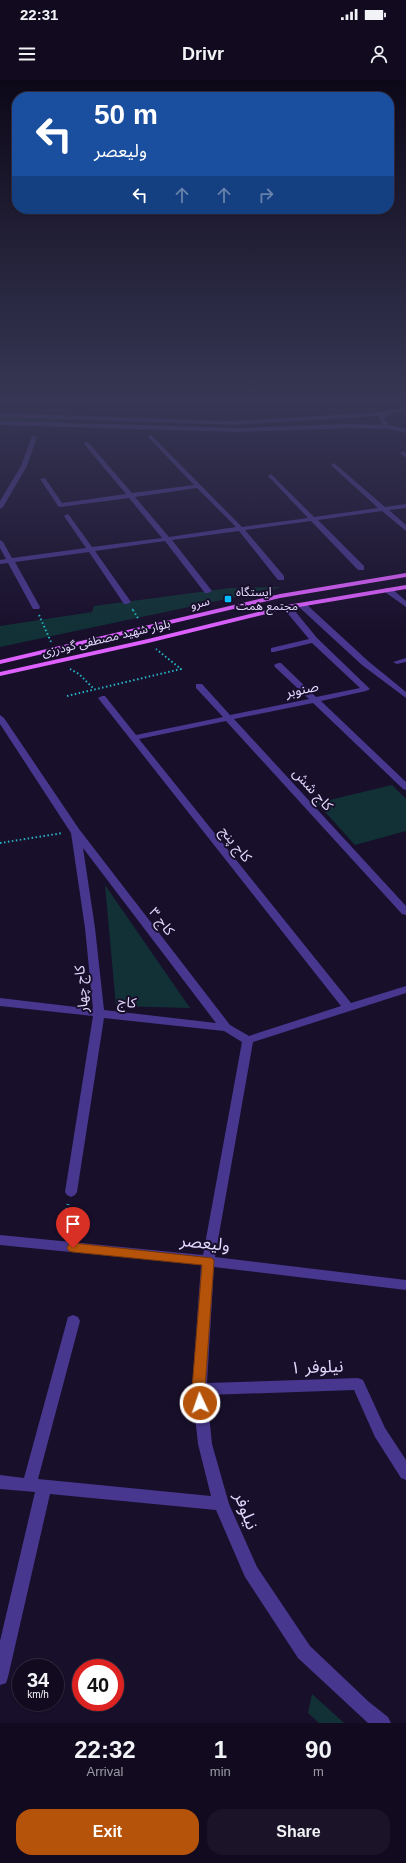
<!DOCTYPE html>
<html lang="en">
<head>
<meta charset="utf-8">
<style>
  :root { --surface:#120b20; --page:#1b1429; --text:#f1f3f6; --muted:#9c9ba5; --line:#312b3e; --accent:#b45309 }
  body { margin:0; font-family:Helvetica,"Noto Sans Arabic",sans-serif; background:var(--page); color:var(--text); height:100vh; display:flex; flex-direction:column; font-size:15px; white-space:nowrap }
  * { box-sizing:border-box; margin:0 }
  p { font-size:13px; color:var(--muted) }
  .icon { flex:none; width:22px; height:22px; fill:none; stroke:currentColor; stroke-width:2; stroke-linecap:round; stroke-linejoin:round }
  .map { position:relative; height:1643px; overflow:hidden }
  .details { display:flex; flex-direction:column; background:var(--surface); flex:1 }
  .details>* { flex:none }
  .guide { position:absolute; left:12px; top:12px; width:382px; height:122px; border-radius:16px; box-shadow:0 1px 3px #0004,0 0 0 1px var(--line); background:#1a4fa0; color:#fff; overflow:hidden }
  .speed { position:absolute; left:12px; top:1579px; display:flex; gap:8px; font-size:20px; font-weight:700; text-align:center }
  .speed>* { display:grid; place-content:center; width:52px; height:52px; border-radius:50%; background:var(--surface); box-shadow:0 1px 3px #0004,0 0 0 1px var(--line); line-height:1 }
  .speed small { font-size:10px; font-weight:400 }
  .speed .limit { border:6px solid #d22; background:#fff; color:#111 }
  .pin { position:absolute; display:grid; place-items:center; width:34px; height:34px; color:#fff; margin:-41px -17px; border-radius:50% 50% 50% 0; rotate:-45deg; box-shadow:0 0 4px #0007 }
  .pin .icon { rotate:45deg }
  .me { position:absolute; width:44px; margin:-22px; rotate:357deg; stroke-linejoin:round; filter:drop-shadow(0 0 3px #0008) }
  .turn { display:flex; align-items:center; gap:14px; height:84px; padding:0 16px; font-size:18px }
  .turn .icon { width:52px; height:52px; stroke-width:2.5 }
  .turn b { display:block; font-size:28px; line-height:34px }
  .lanes { display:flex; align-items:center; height:38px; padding:0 16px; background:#0003; justify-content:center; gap:20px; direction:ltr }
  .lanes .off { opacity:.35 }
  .eta { display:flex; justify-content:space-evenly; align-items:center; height:68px; text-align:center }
  .eta b { font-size:24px; font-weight:800; line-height:28px }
  .button { display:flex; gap:8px; margin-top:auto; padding:8px 16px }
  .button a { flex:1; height:46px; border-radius:16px; background:var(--accent); color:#fff; font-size:16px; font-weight:800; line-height:46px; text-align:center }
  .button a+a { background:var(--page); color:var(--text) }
  .status { display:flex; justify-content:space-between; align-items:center; height:28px; padding:0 20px; background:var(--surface); direction:ltr }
  .status svg { height:11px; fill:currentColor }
  header { display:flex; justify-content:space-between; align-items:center; height:52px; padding:0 16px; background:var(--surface); font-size:18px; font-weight:800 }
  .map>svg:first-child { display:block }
  .green { fill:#113136 }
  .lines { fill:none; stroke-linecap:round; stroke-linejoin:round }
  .path-far2 { stroke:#27b5c5; stroke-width:1.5; stroke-dasharray:1.5 2; stroke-linecap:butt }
  .path-far1 { stroke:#27b5c5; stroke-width:2; stroke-dasharray:1.5 2.5; stroke-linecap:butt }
  .path { stroke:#27b5c5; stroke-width:3; stroke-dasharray:2.5 3.5; stroke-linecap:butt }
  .minor { fill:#48378e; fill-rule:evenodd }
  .major { fill:#dd60ff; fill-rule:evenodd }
  .route { fill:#b45309; stroke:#753606 }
  .poi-dot { fill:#05beff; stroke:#180f2b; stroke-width:1.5 }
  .labels { text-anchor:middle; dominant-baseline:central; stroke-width:4; stroke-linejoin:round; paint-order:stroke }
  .far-poi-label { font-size:12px; fill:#e4d9ff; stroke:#180f2b; text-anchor:start }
  .far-street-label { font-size:12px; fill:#e4d9ff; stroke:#180f2b }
  .street-label { font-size:14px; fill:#e4d9ff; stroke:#180f2b }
  .near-street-label { font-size:17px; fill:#e4d9ff; stroke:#180f2b }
</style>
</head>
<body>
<div class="status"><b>22:31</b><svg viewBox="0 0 49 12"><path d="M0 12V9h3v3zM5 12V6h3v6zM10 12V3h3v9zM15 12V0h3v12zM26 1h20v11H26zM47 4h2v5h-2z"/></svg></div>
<header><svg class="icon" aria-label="menu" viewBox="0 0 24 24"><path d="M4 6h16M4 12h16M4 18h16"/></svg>Drivr<svg class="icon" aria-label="person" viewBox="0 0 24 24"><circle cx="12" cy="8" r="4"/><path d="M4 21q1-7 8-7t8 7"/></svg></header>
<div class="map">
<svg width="406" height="1643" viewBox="0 0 406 1643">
  <rect width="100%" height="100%" fill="#180f2b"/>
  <!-- green -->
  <g class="green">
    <polygon points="0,336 61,340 58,344 0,341"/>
    <polygon points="283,507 0,567 0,546 92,532 94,526 230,508"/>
    <polygon points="392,705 406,719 406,751 355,765 317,723"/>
    <polygon points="105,805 190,928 116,926"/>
    <polygon points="312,1614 344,1643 319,1643 308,1633"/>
  </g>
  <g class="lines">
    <!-- path-far2 -->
    <polyline class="path-far2" points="132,529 134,531"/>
    <!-- path-far1 -->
    <g class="path-far1">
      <polyline points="133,530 139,540"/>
      <polyline points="39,535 51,562"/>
      <polyline points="70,589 79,594 94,609"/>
      <polyline points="67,616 181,589 156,569"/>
      <polyline points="0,763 63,753"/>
    </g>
    <!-- path -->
    <polyline class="path" points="61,1154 68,1124"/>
    <!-- minor -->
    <g class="minor">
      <polygon points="406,327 406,331 390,333 384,339 390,345 406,349 406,353 388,349 350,348 238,352 0,345 0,341 238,348 350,344 383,345 378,339 380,336 232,345 0,337 0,333 232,341 384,332"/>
      <path d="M 151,355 L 242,447 L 308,438 L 269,397 L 268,396 L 271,394 L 314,437 L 378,428 L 332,386 L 331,385 L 334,383 L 385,427 L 406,424 L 406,428 L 389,430 L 406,445 L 406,451 L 382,431 L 318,440 L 364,486 L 364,490 L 358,490 L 311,441 L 245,450 L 284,496 L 284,500 L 278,500 L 239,451 L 172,460 L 212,511 L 208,513 L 205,513 L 165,461 L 95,471 L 131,522 L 127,524 L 124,524 L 89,472 L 15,482 L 40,527 L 39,529 L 33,529 L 8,483 L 0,484 L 0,480 L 6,479 L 0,468 L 0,460 L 3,462 L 12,478 L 86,468 L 64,436 L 67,434 L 69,435 L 92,467 L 162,458 L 129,418 L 60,427 L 58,426 L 40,399 L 45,398 L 62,423 L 126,414 L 84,364 L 84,362 L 88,362 L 132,413 L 194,405 L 149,358 L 149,356 ZM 197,408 L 236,447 L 169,457 L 135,417 Z"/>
      <polygon points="32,356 37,357 27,386 3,427 0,429 0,421 21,386"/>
      <polygon points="403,371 406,373 406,378 400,373"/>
      <polygon points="385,508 391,508 406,521 406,527 385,512"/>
      <polygon points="299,523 305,523 368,581 406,612 406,618 362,585 299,527"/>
      <path d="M 284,525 L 290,525 L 317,558 L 370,609 L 366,611 L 321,621 L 406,702 L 406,710 L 403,709 L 313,623 L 234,639 L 406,826 L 406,835 L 402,834 L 226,641 L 139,659 L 351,923 L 406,906 L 406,913 L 253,962 L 215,1177 L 406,1200 L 406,1210 L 214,1187 L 207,1303 L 358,1298 L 363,1300 L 385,1348 L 406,1380 L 406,1400 L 401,1398 L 375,1357 L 354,1310 L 207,1315 L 212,1364 L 229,1424 L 257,1487 L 310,1566 L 369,1622 L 388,1637 L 391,1643 L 368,1643 L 298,1578 L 245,1497 L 216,1430 L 50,1414 L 8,1597 L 6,1603 L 0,1605 L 0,1561 L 35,1412 L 0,1409 L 0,1395 L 24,1398 L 68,1237 L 73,1235 L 78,1237 L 80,1241 L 38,1399 L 211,1416 L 198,1364 L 192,1309 L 201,1185 L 0,1165 L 0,1155 L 203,1175 L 242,962 L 224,951 L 104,938 L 77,1112 L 75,1115 L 71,1117 L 67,1115 L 65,1112 L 93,936 L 0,926 L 0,918 L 93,929 L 85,848 L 71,753 L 0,644 L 0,635 L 4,638 L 79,749 L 230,945 L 249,956 L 341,926 L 98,618 L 102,616 L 105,616 L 136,655 L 223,637 L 196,608 L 196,604 L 202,604 L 230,635 L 309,619 L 275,587 L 274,585 L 278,583 L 281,583 L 316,617 L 360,608 L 312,563 L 274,572 L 271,572 L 271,568 L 309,559 L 284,529 ZM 83,768 L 216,943 L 104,930 L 95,848 Z"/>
      <polygon points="406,578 406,582 397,584 393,582"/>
    </g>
    <!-- major -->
    <g class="major">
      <polygon points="406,493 406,497 280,518 0,584 0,580 280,514"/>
      <polygon points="406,505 406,509 287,529 148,563 0,596 0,592 148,559 287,525"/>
    </g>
  </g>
  <!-- sky -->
  <linearGradient id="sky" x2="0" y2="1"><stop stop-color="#0d0818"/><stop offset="0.58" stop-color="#373755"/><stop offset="1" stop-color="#373755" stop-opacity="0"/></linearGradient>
  <rect width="406" height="552" fill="url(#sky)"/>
  <!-- route -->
  <polygon class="route" points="73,1163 212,1178 214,1181 205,1309 207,1323 205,1327 200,1329 196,1327 192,1309 202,1185 73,1172 69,1171 67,1168 69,1164"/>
  <!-- markers -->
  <rect class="poi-dot" x="224" y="515" width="8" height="8" rx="2"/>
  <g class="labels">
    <!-- far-poi labels -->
    <g class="far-poi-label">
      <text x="236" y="512">ایستگاه<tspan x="236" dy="14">مجتمع همت</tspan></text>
    </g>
    <!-- far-street labels -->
    <g class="far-street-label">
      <text transform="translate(200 523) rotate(-14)">سرو</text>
      <text transform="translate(106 558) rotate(-13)">بلوار شهید مصطفی گودرزی</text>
    </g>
    <!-- street labels -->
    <g class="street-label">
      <text transform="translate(302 609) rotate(-12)">صنوبر</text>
      <text transform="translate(313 709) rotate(48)">کاج شش</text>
      <text transform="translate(236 764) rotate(51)">کاج پنج</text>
      <text transform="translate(162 841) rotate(52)">کاج ۳</text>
      <text transform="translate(81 909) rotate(-95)">کاج چهار</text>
      <text transform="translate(127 922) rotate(6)">کاج</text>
    </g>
    <!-- near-street labels -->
    <g class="near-street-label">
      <text transform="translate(205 1163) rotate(6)">ولیعصر</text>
      <text transform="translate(317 1287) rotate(-2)">نیلوفر ۱</text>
      <text transform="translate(246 1431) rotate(69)">نیلوفر</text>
    </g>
  </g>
</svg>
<div class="speed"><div>34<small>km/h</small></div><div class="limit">40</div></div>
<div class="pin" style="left:73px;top:1168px;background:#d93025"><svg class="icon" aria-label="arrive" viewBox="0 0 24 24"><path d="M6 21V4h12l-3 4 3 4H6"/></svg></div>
<svg class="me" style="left:200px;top:1323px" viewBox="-20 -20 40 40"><circle r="17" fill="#b45309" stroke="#fff" stroke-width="3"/><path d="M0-11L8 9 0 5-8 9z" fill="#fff"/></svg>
<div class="guide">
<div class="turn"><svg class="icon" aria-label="left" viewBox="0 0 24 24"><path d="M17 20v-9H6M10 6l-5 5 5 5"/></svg><div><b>50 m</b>ولیعصر</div></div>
<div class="lanes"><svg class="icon" aria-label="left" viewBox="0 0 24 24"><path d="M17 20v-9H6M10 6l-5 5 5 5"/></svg><svg class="icon off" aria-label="ahead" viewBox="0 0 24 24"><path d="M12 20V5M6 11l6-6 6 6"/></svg><svg class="icon off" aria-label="ahead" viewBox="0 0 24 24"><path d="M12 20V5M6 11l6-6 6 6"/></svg><svg class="icon off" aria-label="right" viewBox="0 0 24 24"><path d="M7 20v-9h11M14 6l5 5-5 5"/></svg></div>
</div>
</div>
<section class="details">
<div class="eta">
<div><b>22:32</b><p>Arrival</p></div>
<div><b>1</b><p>min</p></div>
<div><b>90</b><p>m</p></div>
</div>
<div class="button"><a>Exit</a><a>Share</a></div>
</section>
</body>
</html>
